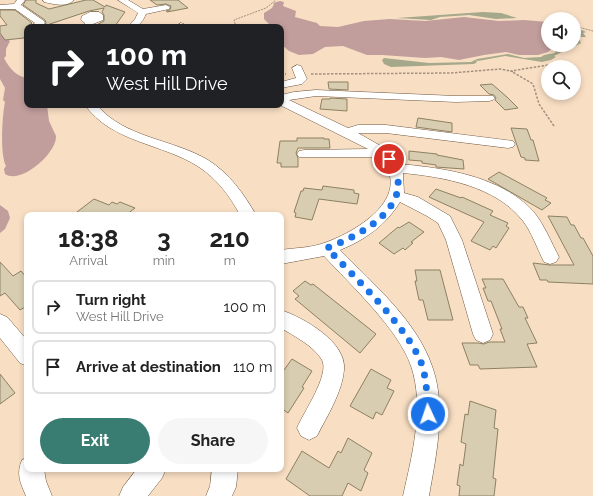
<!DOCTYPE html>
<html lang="en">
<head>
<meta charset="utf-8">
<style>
  :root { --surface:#fff; --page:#f6f6f6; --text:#222; --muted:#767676; --line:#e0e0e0; --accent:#397d72 }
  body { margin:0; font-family:Raleway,sans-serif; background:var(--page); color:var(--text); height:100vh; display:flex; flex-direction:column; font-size:15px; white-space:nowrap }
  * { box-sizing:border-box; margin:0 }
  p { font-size:13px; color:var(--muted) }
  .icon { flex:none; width:22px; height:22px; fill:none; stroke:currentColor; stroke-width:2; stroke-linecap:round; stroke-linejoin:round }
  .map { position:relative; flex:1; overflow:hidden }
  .panel { position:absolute; left:24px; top:212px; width:260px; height:260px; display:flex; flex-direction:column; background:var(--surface); border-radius:8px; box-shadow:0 2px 6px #0003 }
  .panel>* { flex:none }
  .guide { position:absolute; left:24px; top:24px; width:260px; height:84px; border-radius:8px; box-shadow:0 2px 6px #0003; background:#202124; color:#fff; overflow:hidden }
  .tools { position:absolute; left:541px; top:12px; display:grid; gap:8px }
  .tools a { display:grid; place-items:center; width:40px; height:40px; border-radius:50%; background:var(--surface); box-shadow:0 2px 6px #0003; font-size:20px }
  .pin { position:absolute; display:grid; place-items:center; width:34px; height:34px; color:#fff; margin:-17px; border:2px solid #fff; border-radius:50%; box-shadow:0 1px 4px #0007 }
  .me { position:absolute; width:44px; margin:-22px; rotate:357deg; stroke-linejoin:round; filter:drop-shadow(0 0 3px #0008) }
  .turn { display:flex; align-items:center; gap:14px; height:84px; padding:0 16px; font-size:18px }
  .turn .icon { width:52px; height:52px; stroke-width:2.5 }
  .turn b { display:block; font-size:28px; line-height:34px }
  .eta { display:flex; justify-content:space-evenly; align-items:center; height:68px; text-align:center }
  .eta b { font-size:24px; font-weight:700; line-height:28px }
  .button { display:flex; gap:8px; margin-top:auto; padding:8px 16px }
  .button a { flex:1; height:46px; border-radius:24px; background:var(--accent); color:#fff; font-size:16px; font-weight:700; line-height:46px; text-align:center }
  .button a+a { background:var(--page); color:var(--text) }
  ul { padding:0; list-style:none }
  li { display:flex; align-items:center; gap:12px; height:54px; margin:0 8px 6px; padding:0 8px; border:2px solid var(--line); border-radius:8px }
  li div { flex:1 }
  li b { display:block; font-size:15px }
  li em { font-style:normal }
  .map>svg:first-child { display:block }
  .forest { fill:#c19e9c }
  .water { fill:#a5a88b }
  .building { fill:#d8cdb0; stroke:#8d8162 }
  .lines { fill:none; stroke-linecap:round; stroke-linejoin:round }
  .minor-casing { stroke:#6e5840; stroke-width:1 }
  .path-far1 { stroke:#a3907d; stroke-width:1; stroke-dasharray:2 1; stroke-linecap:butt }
  .path { stroke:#a3907d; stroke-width:1.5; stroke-dasharray:2.5 1.5; stroke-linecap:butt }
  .minor { fill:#fff; fill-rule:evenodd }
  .route { stroke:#1a73e8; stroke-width:7; stroke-dasharray:0 12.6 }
</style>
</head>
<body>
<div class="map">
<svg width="593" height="496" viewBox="0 0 593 496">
  <rect width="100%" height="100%" fill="#f8dec3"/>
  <!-- forest -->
  <g class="forest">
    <polygon points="280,1 284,2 283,6 296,11 295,17 317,23 320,26 338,27 364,21 390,19 425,21 464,17 499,21 524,20 548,22 548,45 556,45 548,52 538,55 519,55 506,52 484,55 459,60 441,57 425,58 382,55 367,55 343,46 325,47 313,54 299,55 289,51 282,45 281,27 269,27 270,25 264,19 264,13 272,8 274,4 273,3"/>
    <path d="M 0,32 L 1,35 L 10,41 L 6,49 L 6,56 L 4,58 C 9,68 16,76 27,78 L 27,105 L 47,105 L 49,121 L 56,136 C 57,153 21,185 5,174 L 4,169 L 6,166 C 0,154 2,117 5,102 L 3,100 L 5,88 L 0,79 Z"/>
    <polygon points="0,205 8,211 10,218 5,229 0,233"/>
  </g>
  <!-- water -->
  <g class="water">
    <polygon points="483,12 501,13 517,18 496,19 469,15 440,17 431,20 397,18"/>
    <path d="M 575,27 L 586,32 L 583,33 L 586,37 L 578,37 L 581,43 C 572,48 563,51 554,56 L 556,57 L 551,60 L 542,62 L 505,56 L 478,61 L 476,60 L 477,62 L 474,64 L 391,67 L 384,64 L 382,60 L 384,58 L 429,63 L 471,62 L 477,59 L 508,54 L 524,58 L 541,57 L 544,55 L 555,53 L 556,48 L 561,45 L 574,45 L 574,30 L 577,29 Z"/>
  </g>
  <!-- building -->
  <g class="building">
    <polygon points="26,0 36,0 36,3 49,9 86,0 93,0 105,7 106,5 125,12 115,26 93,27 104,21 104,15 102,12 104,8 89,11 44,26 46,23 45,20 23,5"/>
    <polygon points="150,0 178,0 188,8 167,12 166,11 170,10 171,6 166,4 157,5"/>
    <polygon points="0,10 15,10 32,23 27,27 24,38 5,40 0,33 0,26 7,25 0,16"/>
    <polygon points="328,82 348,82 348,90 329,89"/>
    <polygon points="492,84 507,97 518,108 505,110 495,100 496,98 494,95 489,94 480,85"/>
    <polygon points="330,98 347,99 347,111 320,109 322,99 330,99"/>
    <polygon points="418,118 452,123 452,132 416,127"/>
    <polygon points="511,128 527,129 531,140 533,140 539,161 525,160 525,158 521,157"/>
    <polygon points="297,138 324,138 324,139 329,139 330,148 298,148 296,153 298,158 298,167 281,167 281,163 277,163 280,141 297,141"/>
    <polygon points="409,151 437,154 437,155 463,160 464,169 436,167 436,165 422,163 422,161 409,160"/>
    <polygon points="499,172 547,198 545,200 551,203 542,210 488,179"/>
    <polygon points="323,186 354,190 354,193 359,194 357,204 319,199 312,220 295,217 296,213 294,212 301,191 303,191 304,188 322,190"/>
    <polygon points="436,189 461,198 462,197 493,211 490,215 508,223 506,226 509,228 496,248 493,246 490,250 471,241 484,222 429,197"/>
    <polygon points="94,199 109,205 112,202 117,204 120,202 135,208 126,215 73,215"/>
    <polygon points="548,216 567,217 571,225 574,225 581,238 583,238 593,256 593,284 548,282 547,280 540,280 533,263 550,265 574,265"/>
    <polygon points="409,222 424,232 411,242 413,243 405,250 403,248 394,254 379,243 398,227 399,228"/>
    <polygon points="0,262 13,276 21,271 27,278 27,306 20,310 5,293 0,296"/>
    <polygon points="415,270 440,270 453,320 428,320 423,300 419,300 415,281 417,281"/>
    <polygon points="482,279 503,279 519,307 523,307 528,318 525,318 537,343 527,344 537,367 480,369 478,365 470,365 462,343 478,343 484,344 489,342 505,342 500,329 502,329 491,301 488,301 483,288 486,288"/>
    <polygon points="305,281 311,285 313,284 376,334 360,353 295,299 299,296 293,291"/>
    <polygon points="292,359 312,371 302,387 304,388 288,413 281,408 281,369 284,370"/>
    <polygon points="371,369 391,380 387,388 394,391 382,415 376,412 373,419 350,406"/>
    <polygon points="0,374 15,393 0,404"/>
    <polygon points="470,401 496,410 494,428 498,429 493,478 496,479 494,496 459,496 460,486 457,485 460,464 463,466 466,444 461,442 465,414 468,415"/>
    <polygon points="348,438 372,453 364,470 368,473 361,491 348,483 342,496 310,496 286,479 302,451 329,468 338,451 341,453"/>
  </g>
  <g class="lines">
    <!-- minor casing -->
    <g class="minor-casing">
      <g id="minor">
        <path d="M 17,0 L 25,0 L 21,5 L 44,21 L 45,23 C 41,28 35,27 29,27 L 35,23 L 15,9 L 0,9 L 0,5 L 14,4 Z"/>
        <path d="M 43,0 L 74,0 C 66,8 54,4 44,2 Z"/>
        <polygon points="118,0 128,0 143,9 166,5 170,7 169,9 146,14 143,20 137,27 128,27 135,19 138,13"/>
        <polygon points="99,12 103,15 103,20 93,24 91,27 82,27 85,23 81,20 82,16 90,12"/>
        <polygon points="181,23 184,24 185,27 175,27"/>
        <polygon points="297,65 301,66 307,79 302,84 281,88 281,82 296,78 292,68"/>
        <path d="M 316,90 L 456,96 L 493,96 L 495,98 L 493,100 L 489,101 L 456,102 L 316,96 L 289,100 L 348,128 L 358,125 L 386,125 L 513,141 L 515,144 L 513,147 L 508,148 L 386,133 L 358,133 L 388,150 L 399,164 C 445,168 500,176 533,211 C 544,224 551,242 559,257 L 556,262 L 550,264 L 544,262 C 537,248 532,233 523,221 C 496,186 444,177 403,173 L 404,193 L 418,197 L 450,216 L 462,240 L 493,334 L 490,340 L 483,343 L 476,340 L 473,334 L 446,240 L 438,223 L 427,216 L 400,202 C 386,225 365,240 340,250 C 374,285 416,320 432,366 C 447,407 436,455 429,496 L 403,496 C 412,455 425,407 411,366 C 399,330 350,284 324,256 L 281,264 L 281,250 C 294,248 308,248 321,244 C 353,234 417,197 379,157 L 299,157 L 297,154 L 299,151 L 304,150 L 368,149 L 280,105 L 281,95 L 294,92 Z"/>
        <path d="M 85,105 L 97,105 C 124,138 173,139 208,160 C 229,173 244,194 256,215 L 240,215 C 230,196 217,179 199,167 C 162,143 112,143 85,105 Z"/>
        <polygon points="237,105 254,105 252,107 239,107"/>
        <path d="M 281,310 C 304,318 347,342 344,370 C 342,393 327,416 317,436 L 309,440 L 301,436 L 297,428 C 303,413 330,375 322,360 C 314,346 294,336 281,328 Z"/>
        <polygon points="0,314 7,317 27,340 27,366 20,363 0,338"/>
        <path d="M 27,458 L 27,469 L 44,469 L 46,481 L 52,496 L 26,496 C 20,482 16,474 22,460 Z"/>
        <polygon points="137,469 166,469 162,478 148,496 119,496 123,487"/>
        <polygon points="212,469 238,469 236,487 232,496 206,496 210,486"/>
      </g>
    </g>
    <!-- path-far1 -->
    <g class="path-far1">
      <polyline points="574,26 593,31"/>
      <polyline points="236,27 234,20 266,8 276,0"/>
    </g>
    <!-- path -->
    <g class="path">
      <polyline points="548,65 511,71 533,84 539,104 554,126"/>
      <polyline points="281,74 286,74"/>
      <polyline points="311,74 451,73 500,69 515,72"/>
    </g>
    <!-- minor -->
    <use href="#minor" class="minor"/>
  </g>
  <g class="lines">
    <!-- route -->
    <path class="route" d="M 389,159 C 421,203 362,235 327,248 C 355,278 409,328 422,365 C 427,381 427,398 428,414"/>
  </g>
</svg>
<div class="tools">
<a><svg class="icon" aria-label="sound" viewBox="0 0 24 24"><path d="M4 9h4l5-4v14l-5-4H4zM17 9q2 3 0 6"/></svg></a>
<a><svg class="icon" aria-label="search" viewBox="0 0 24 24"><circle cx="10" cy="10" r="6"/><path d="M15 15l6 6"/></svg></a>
</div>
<div class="pin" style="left:389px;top:159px;background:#d93025"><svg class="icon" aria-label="arrive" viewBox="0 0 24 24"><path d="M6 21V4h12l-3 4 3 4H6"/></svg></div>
<svg class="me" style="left:428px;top:414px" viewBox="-20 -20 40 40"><circle r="17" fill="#1a73e8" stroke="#fff" stroke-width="3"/><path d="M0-11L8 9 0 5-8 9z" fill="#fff"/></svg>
<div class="guide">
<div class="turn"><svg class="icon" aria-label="right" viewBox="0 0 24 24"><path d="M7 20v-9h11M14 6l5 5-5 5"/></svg><div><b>100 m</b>West Hill Drive</div></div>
</div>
<section class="panel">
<div class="eta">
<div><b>18:38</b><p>Arrival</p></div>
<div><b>3</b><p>min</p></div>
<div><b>210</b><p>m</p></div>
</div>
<ul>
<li><svg class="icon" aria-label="right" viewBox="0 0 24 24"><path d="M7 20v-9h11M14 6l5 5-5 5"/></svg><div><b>Turn right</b><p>West Hill Drive</p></div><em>100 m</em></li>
<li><svg class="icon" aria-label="arrive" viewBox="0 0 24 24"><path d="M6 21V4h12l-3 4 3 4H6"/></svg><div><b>Arrive at destination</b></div><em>110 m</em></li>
</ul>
<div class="button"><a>Exit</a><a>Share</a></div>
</section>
</div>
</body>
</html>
